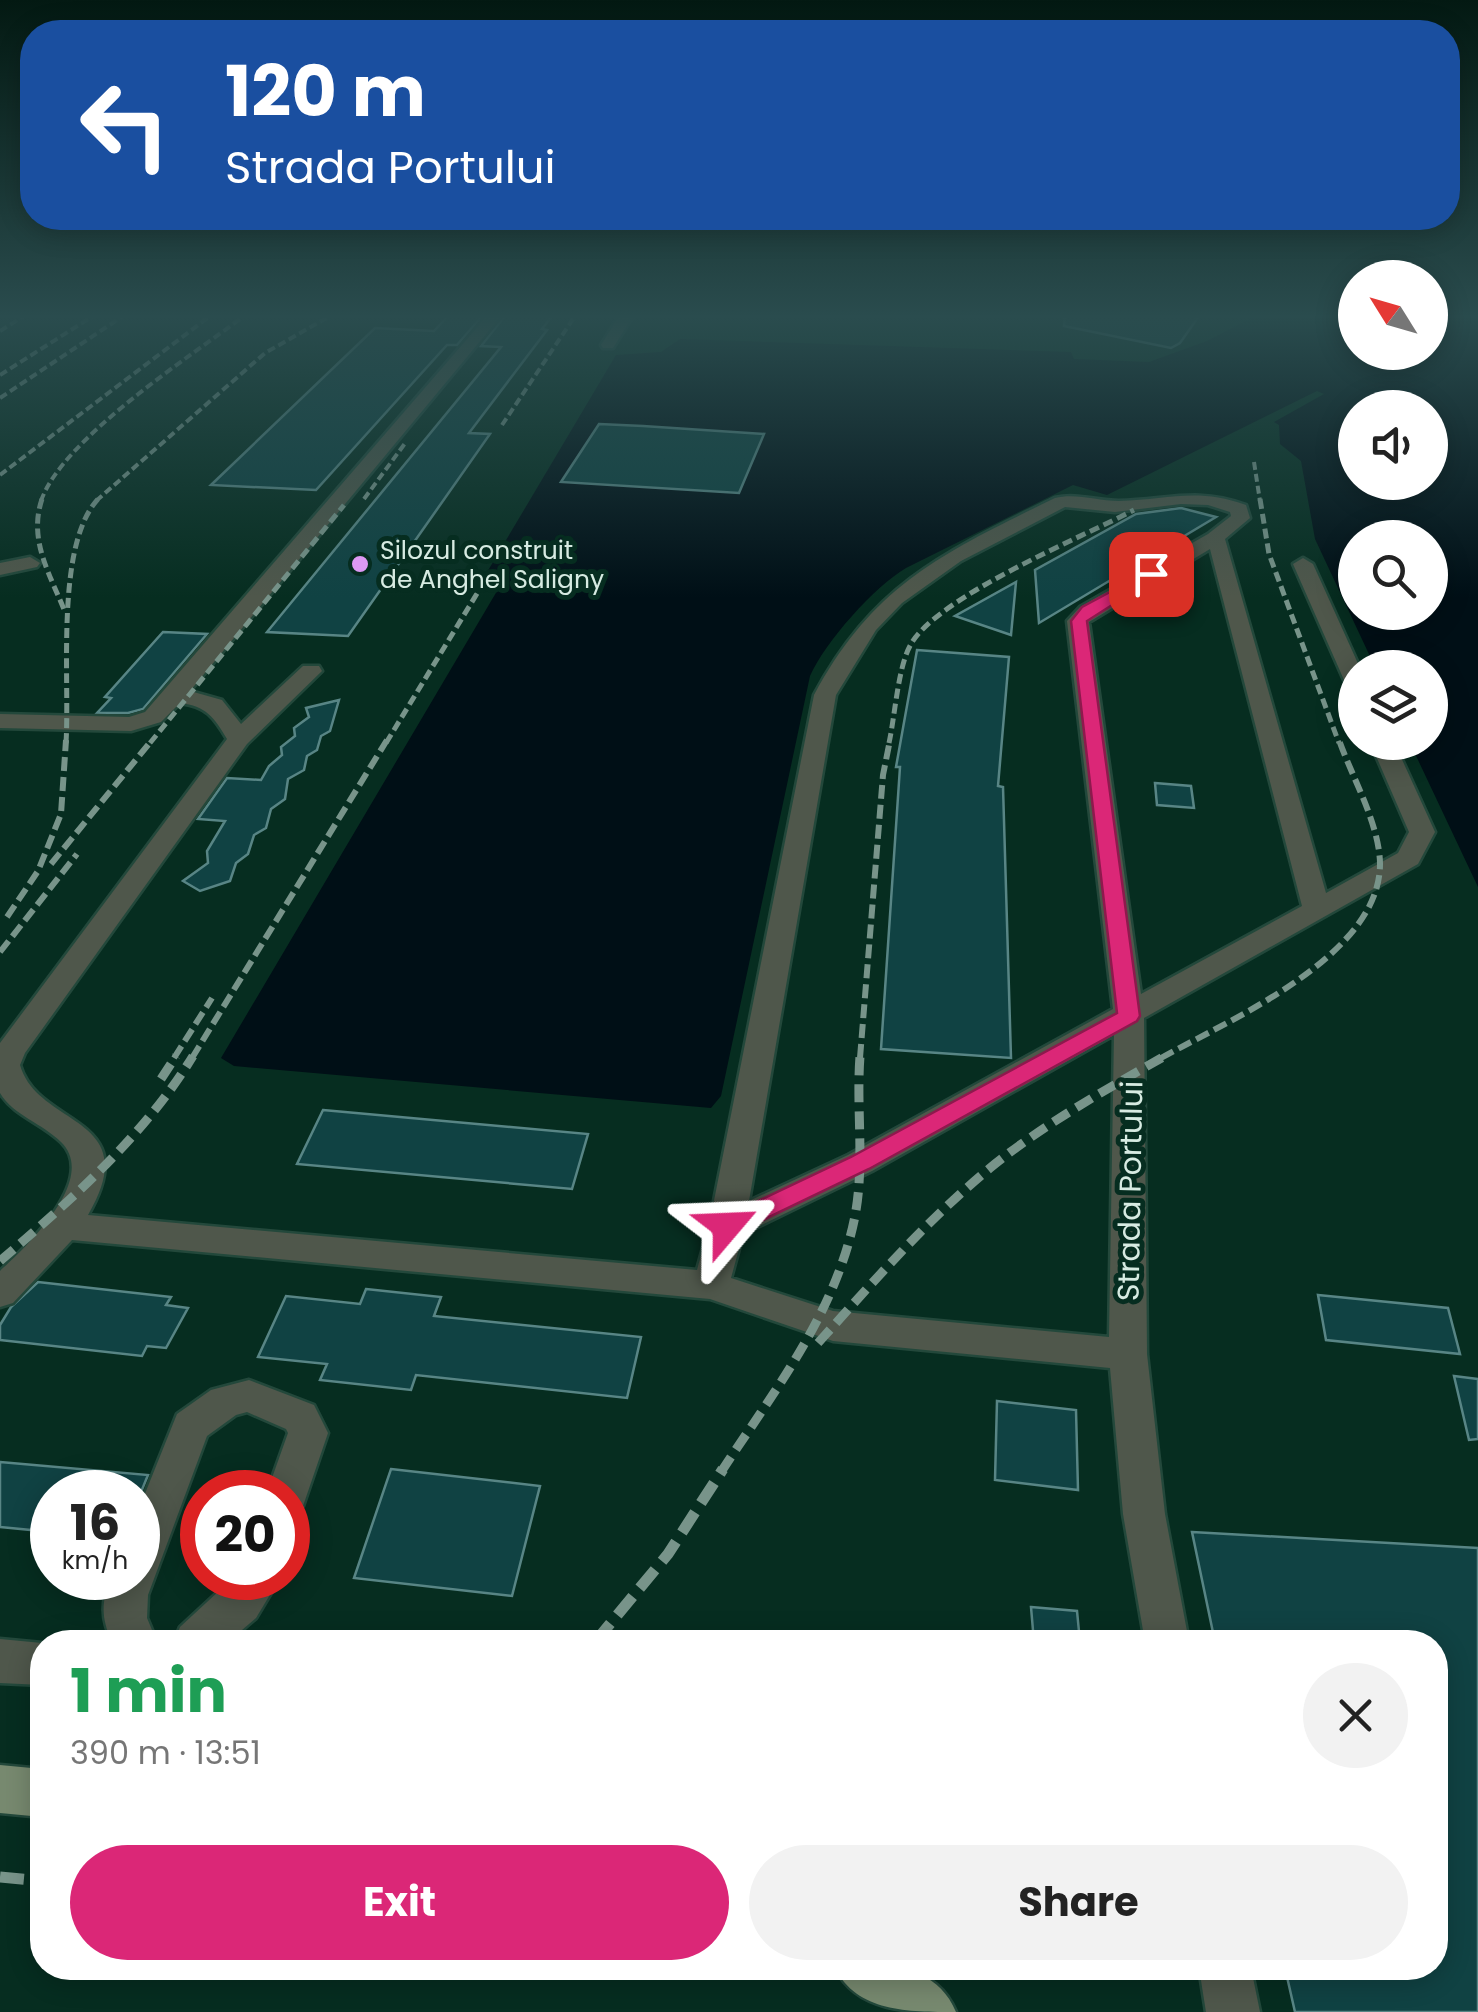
<!DOCTYPE html>
<html lang="en">
<head>
<meta charset="utf-8">
<style>
  :root { --surface:#fff; --page:#f2f2f2; --text:#222; --muted:#767676; --accent:#db2777 }
  body { margin:0; font-family:Poppins,sans-serif; background:var(--page); color:var(--text); height:100vh; display:flex; flex-direction:column; font-size:38px; white-space:nowrap }
  * { box-sizing:border-box; margin:0 }
  p { font-size:32px; color:var(--muted) }
  .icon { flex:none; width:55px; height:55px; fill:none; stroke:currentColor; stroke-width:2; stroke-linecap:round; stroke-linejoin:round }
  .map { position:relative; flex:1; overflow:hidden }
  .sheet { position:absolute; left:30px; top:1630px; width:1418px; height:350px; display:flex; flex-direction:column; background:var(--surface); border-radius:40px; box-shadow:0 5px 25px #0003 }
  .sheet>* { flex:none }
  .hud { position:absolute; left:20px; top:20px; width:1440px; height:210px; border-radius:40px; box-shadow:0 5px 25px #0003; background:#1a4fa0; color:#fff; overflow:hidden }
  .needle { width:65px; rotate:307deg }
  .fabs { position:absolute; left:1338px; top:260px; display:grid; gap:20px }
  .fabs a { display:grid; place-items:center; width:110px; height:110px; border-radius:50%; background:var(--surface); box-shadow:0 5px 25px #0003; font-size:50px }
  .speed { position:absolute; left:30px; top:1470px; display:flex; gap:20px; font-size:50px; font-weight:700; text-align:center }
  .speed>* { display:grid; place-content:center; width:130px; height:130px; border-radius:50%; background:var(--surface); box-shadow:0 5px 25px #0003; line-height:1 }
  .speed small { font-size:25px; font-weight:400 }
  .speed .limit { border:15px solid #d22; background:#fff; color:#111 }
  .pin { position:absolute; display:grid; place-items:center; width:85px; height:85px; color:#fff; margin:-42px; border-radius:20px; box-shadow:0 5px 15px #0006 }
  .me { position:absolute; width:110px; margin:-55px; rotate:64deg; stroke-linejoin:round; filter:drop-shadow(0 0 8px #0008) }
  .turn { display:flex; align-items:center; gap:35px; height:210px; padding:0 40px; font-size:45px }
  .turn .icon { width:130px; height:130px; stroke-width:2.5 }
  .turn b { display:block; font-size:70px; line-height:85px }
  .round { display:grid; place-items:center; flex:none; width:105px; height:105px; border-radius:52px; background:var(--page) }
  .head { display:flex; align-items:center; justify-content:space-between; height:170px; padding:0 40px }
  h1 { font-size:60px; font-weight:700; line-height:75px; color:#1e9e55 }
  .action { display:flex; gap:20px; margin-top:auto; padding:20px 40px }
  .action a { flex:1; height:115px; border-radius:60px; background:var(--accent); color:#fff; font-size:40px; font-weight:700; line-height:115px; text-align:center }
  .action a+a { background:var(--page); color:var(--text) }
  .map>svg:first-child { display:block }
  .water { fill:#000f16; fill-rule:evenodd }
  .building { fill:#104243; stroke:#588585; stroke-width:2.5 }
  .lines { fill:none; stroke-linecap:round; stroke-linejoin:round }
  .minor-casing { stroke:#23483b; stroke-width:5 }
  .major-casing { stroke:#23483b; stroke-width:5 }
  .minor { fill:#4f574b; fill-rule:evenodd }
  .major { fill:#77896f; fill-rule:evenodd }
  .rail-far4 { stroke:#78948a; stroke-width:4; stroke-dasharray:8 4; stroke-linecap:butt }
  .rail-far3 { stroke:#78948a; stroke-width:5; stroke-dasharray:10 5; stroke-linecap:butt }
  .rail-far2 { stroke:#78948a; stroke-width:6; stroke-dasharray:14 6; stroke-linecap:butt }
  .rail-far1 { stroke:#78948a; stroke-width:9; stroke-dasharray:18 9; stroke-linecap:butt }
  .rail { stroke:#78948a; stroke-width:11; stroke-dasharray:24 11; stroke-linecap:butt }
  .route { fill:#db2777; stroke:#8e194d; stroke-width:2.5 }
  .poi-dot { fill:#dd99f4; stroke:#062d20; stroke-width:4 }
  .labels { text-anchor:middle; dominant-baseline:central; stroke-width:10; stroke-linejoin:round; paint-order:stroke }
  .far-poi-label { font-size:25px; fill:#d7ebe2; stroke:#062d20; text-anchor:start }
  .street-label { font-size:30px; fill:#d7ebe2; stroke:#062d20 }
</style>
</head>
<body>
<div class="map">
<svg width="1478" height="2012" viewBox="0 0 1478 2012">
  <rect width="100%" height="100%" fill="#062d20"/>
  <!-- water -->
  <path class="water" d="M 1255,316 L 1355,316 L 1355,352 L 1430,352 L 1430,316 L 1478,316 L 1478,887 L 1410,743 L 1430,742 L 1430,668 L 1375,667 L 1315,539 L 1301,461 L 1280,444 L 1279,425 L 1274,422 L 1324,394 L 1317,391 L 1107,495 L 1073,485 L 906,568 C 874,587 825,642 810,676 L 721,1096 L 711,1108 L 234,1066 L 221,1058 L 500,586 L 480,584 L 616,355 L 661,352 L 680,339 L 1071,352 L 1074,359 L 1149,362 L 1207,341 ZM 1355,408 L 1430,408 L 1430,482 L 1355,482 ZM 1355,538 L 1430,538 L 1430,612 L 1355,612 Z"/>
  <!-- building -->
  <g class="building">
    <polygon points="448,316 482,316 457,345 447,345 316,490 211,485 375,328 434,331"/>
    <polygon points="505,316 552,316 542,329 547,330 469,433 490,434 348,636 267,632 501,347 481,346"/>
    <polygon points="1065,316 1199,316 1180,343 1171,348 1064,326"/>
    <polygon points="599,424 643,426 764,434 739,493 561,482"/>
    <polygon points="1181,508 1216,517 1039,623 1035,570 1136,514"/>
    <polygon points="1016,582 1011,635 955,616"/>
    <polygon points="163,632 207,634 143,709 128,713 97,713 111,698 105,697"/>
    <polygon points="917,650 1009,657 998,786 1003,787 1011,1058 881,1049 900,767 896,767"/>
    <polygon points="339,700 330,731 321,736 317,750 307,756 304,770 288,779 285,799 271,809 266,828 254,835 248,854 236,863 230,881 200,891 183,881 208,863 207,851 225,821 198,819 227,778 261,780 269,766 282,755 281,747 295,736 294,728 309,717 306,708"/>
    <polygon points="1155,783 1191,786 1194,808 1157,805"/>
    <polygon points="323,1110 588,1134 572,1189 297,1164"/>
    <polygon points="38,1282 171,1297 166,1305 188,1308 166,1348 147,1346 142,1356 0,1340 0,1325 11,1307"/>
    <polygon points="366,1289 441,1297 434,1316 641,1337 627,1398 416,1375 411,1390 320,1380 327,1364 258,1357 286,1296 360,1304"/>
    <polygon points="1318,1295 1448,1308 1460,1354 1326,1340"/>
    <polygon points="1454,1376 1478,1379 1478,1439 1469,1440"/>
    <polygon points="997,1401 1076,1410 1078,1490 995,1480"/>
    <polygon points="0,1462 148,1475 141,1492 52,1492 52,1532 0,1527"/>
    <polygon points="391,1469 540,1486 512,1596 354,1578"/>
    <polygon points="1192,1532 1478,1548 1478,2012 1295,2012 1285,1968 1435,1968 1435,1642 1215,1642"/>
    <polygon points="1031,1607 1077,1611 1080,1642 1034,1642"/>
  </g>
  <g class="lines">
    <!-- minor casing -->
    <g class="minor-casing">
      <g id="minor">
        <path d="M 487,316 L 501,316 L 190,691 L 222,700 L 241,724 L 303,666 L 319,666 L 322,671 L 247,744 L 25,1053 L 20,1065 C 38,1128 146,1115 88,1215 L 697,1270 L 709,1226 L 814,695 C 874,583 945,552 1055,498 C 1077,493 1096,501 1119,501 C 1168,500 1196,487 1246,505 L 1250,518 L 1225,539 L 1326,893 L 1398,853 L 1409,832 L 1370,742 L 1394,742 L 1435,832 L 1418,864 L 1144,1018 L 1147,1354 L 1165,1514 L 1189,1642 L 1145,1642 L 1123,1514 L 1110,1368 L 833,1341 L 710,1299 L 72,1240 L 13,1303 L 0,1307 L 0,1271 C 26,1247 99,1179 61,1142 C 42,1123 14,1116 0,1093 L 0,1043 L 227,739 C 214,717 206,706 180,703 L 161,722 L 131,731 L 0,728 L 0,714 L 129,717 L 145,712 ZM 1181,504 L 1208,505 L 1230,512 L 1231,516 L 1208,534 L 1080,607 L 1067,621 L 1113,1009 L 848,1155 L 749,1201 L 836,695 L 876,630 L 902,603 L 961,561 L 1065,507 L 1115,512 ZM 1210,549 L 1302,906 L 1141,994 L 1089,622 ZM 1114,1035 L 1109,1337 L 833,1311 L 731,1278 L 743,1234 L 872,1171 Z"/>
        <polygon points="619,316 633,316 613,348 603,348 601,345"/>
        <polygon points="30,557 40,563 37,567 0,575 0,563"/>
        <polygon points="1303,558 1313,564 1360,668 1355,668 1355,687 1344,680 1293,564"/>
        <path d="M 249,1380 L 314,1405 L 328,1433 L 303,1506 L 288,1511 L 288,1492 L 267,1492 L 288,1433 L 286,1429 L 247,1412 L 236,1415 L 207,1436 L 148,1595 L 147,1618 L 157,1642 L 112,1642 C 101,1618 101,1602 111,1578 L 138,1578 L 138,1511 L 177,1414 L 211,1390 Z"/>
        <polygon points="233,1578 280,1578 256,1618 228,1642 174,1642 180,1627"/>
        <polygon points="0,1639 42,1643 42,1685 0,1683"/>
        <polygon points="1199,1968 1251,1968 1260,2012 1206,2012"/>
      </g>
    </g>
    <!-- major casing -->
    <g class="major-casing">
      <g id="major">
        <polygon points="0,1765 42,1769 42,1817 0,1813"/>
        <path d="M 835,1968 C 881,1965 935,1961 956,2012 C 908,2012 857,2012 835,1968 Z"/>
      </g>
    </g>
    <!-- minor -->
    <use href="#minor" class="minor"/>
    <!-- major -->
    <use href="#major" class="major"/>
    <!-- rail-far4 -->
    <g class="rail-far4">
      <polyline points="0,331 24,316"/>
      <polyline points="0,375 93,316"/>
      <polyline points="0,398 123,316"/>
      <polyline points="502,425 575,316"/>
      <polyline points="1254,462 1260,501"/>
      <polyline points="0,475 210,316"/>
      <polyline points="364,499 406,442"/>
      <path d="M 41,501 C 62,439 191,356 244,316"/>
      <polyline points="96,501 265,353 330,316"/>
    </g>
    <!-- rail-far3 -->
    <g class="rail-far3">
      <path d="M 42,499 C 28,540 50,574 65,612"/>
      <polyline points="1260,499 1269,554 1339,743"/>
      <path d="M 66,743 C 70,678 55,546 98,499"/>
      <polyline points="150,743 344,505"/>
      <polyline points="386,743 481,587"/>
      <path d="M 889,743 C 895,716 898,666 911,644 C 939,596 1080,538 1134,510"/>
    </g>
    <!-- rail-far2 -->
    <g class="rail-far2">
      <polyline points="51,864 152,740"/>
      <polyline points="7,917 38,871 61,814 66,740"/>
      <polyline points="0,952 77,854"/>
      <polyline points="174,1058 212,998"/>
      <polyline points="192,1058 387,740"/>
      <polyline points="860,1058 883,775 890,740"/>
      <path d="M 1161,1058 C 1229,1020 1381,956 1380,863 C 1379,823 1352,777 1339,740"/>
    </g>
    <!-- rail-far1 -->
    <g class="rail-far1">
      <polyline points="161,1079 176,1056"/>
      <path d="M 0,1261 C 71,1200 144,1136 193,1056"/>
      <path d="M 818,1343 C 873,1282 927,1220 990,1168 C 1044,1124 1105,1090 1165,1056"/>
      <path d="M 721,1472 C 774,1391 836,1313 855,1216 C 865,1163 856,1109 860,1056"/>
    </g>
    <!-- rail -->
    <g class="rail">
      <polyline points="595,1642 668,1554 723,1469"/>
      <polyline points="0,1877 42,1881"/>
    </g>
  </g>
  <!-- sky -->
  <linearGradient id="sky" x2="0" y2="1"><stop stop-color="#031912"/><stop offset="0.53" stop-color="#2a4c4e"/><stop offset="1" stop-color="#2a4c4e" stop-opacity="0"/></linearGradient>
  <rect width="1478" height="598" fill="url(#sky)"/>
  <!-- route -->
  <polygon class="route" points="1151,570 1159,574 1156,577 1087,621 1140,1016 1137,1021 869,1169 736,1233 718,1233 714,1226 718,1220 851,1157 1117,1013 1071,621 1082,607"/>
  <!-- markers -->
  <circle class="poi-dot" cx="360" cy="564" r="10"/>
  <g class="labels">
    <!-- far-poi labels -->
    <g class="far-poi-label">
      <text x="380" y="550">Silozul construit<tspan x="380" dy="29">de Anghel Saligny</tspan></text>
    </g>
    <!-- street labels -->
    <g class="street-label">
      <text transform="translate(1130 1191) rotate(-89)">Strada Portului</text>
    </g>
  </g>
</svg>
<div class="fabs">
<a><svg class="needle" viewBox="-14 -14 28 28"><path d="M0-13l5 13h-10z" fill="#e53935"/><path d="M0 13l5-13h-10z" fill="#767676"/></svg></a>
<a><svg class="icon" aria-label="sound" viewBox="0 0 24 24"><path d="M4 9h4l5-4v14l-5-4H4zM17 9q2 3 0 6"/></svg></a>
<a><svg class="icon" aria-label="search" viewBox="0 0 24 24"><circle cx="10" cy="10" r="6"/><path d="M15 15l6 6"/></svg></a>
<a><svg class="icon" aria-label="layers" viewBox="0 0 24 24"><path d="M12 4l9 5-9 5-9-5zM3 14l9 5 9-5"/></svg></a>
</div>
<div class="speed"><div>16<small>km/h</small></div><div class="limit">20</div></div>
<div class="pin" style="left:1151px;top:574px;background:#d93025"><svg class="icon" aria-label="arrive" viewBox="0 0 24 24"><path d="M6 21V4h12l-3 4 3 4H6"/></svg></div>
<svg class="me" style="left:727px;top:1226px" viewBox="-20 -20 40 40"><path d="M0-17L14 15 0 8-14 15z" fill="#db2777" stroke="#fff" stroke-width="4"/></svg>
<div class="hud">
<div class="turn"><svg class="icon" aria-label="left" viewBox="0 0 24 24"><path d="M17 20v-9H6M10 6l-5 5 5 5"/></svg><div><b>120 m</b>Strada Portului</div></div>
</div>
<section class="sheet">
<div class="head"><div><h1>1 min</h1><p>390 m · 13:51</p></div><a class="round"><svg class="icon" aria-label="close" viewBox="0 0 24 24"><path d="M6 6l12 12M18 6L6 18"/></svg></a></div>
<div class="action"><a>Exit</a><a>Share</a></div>
</section>
</div>
</body>
</html>
